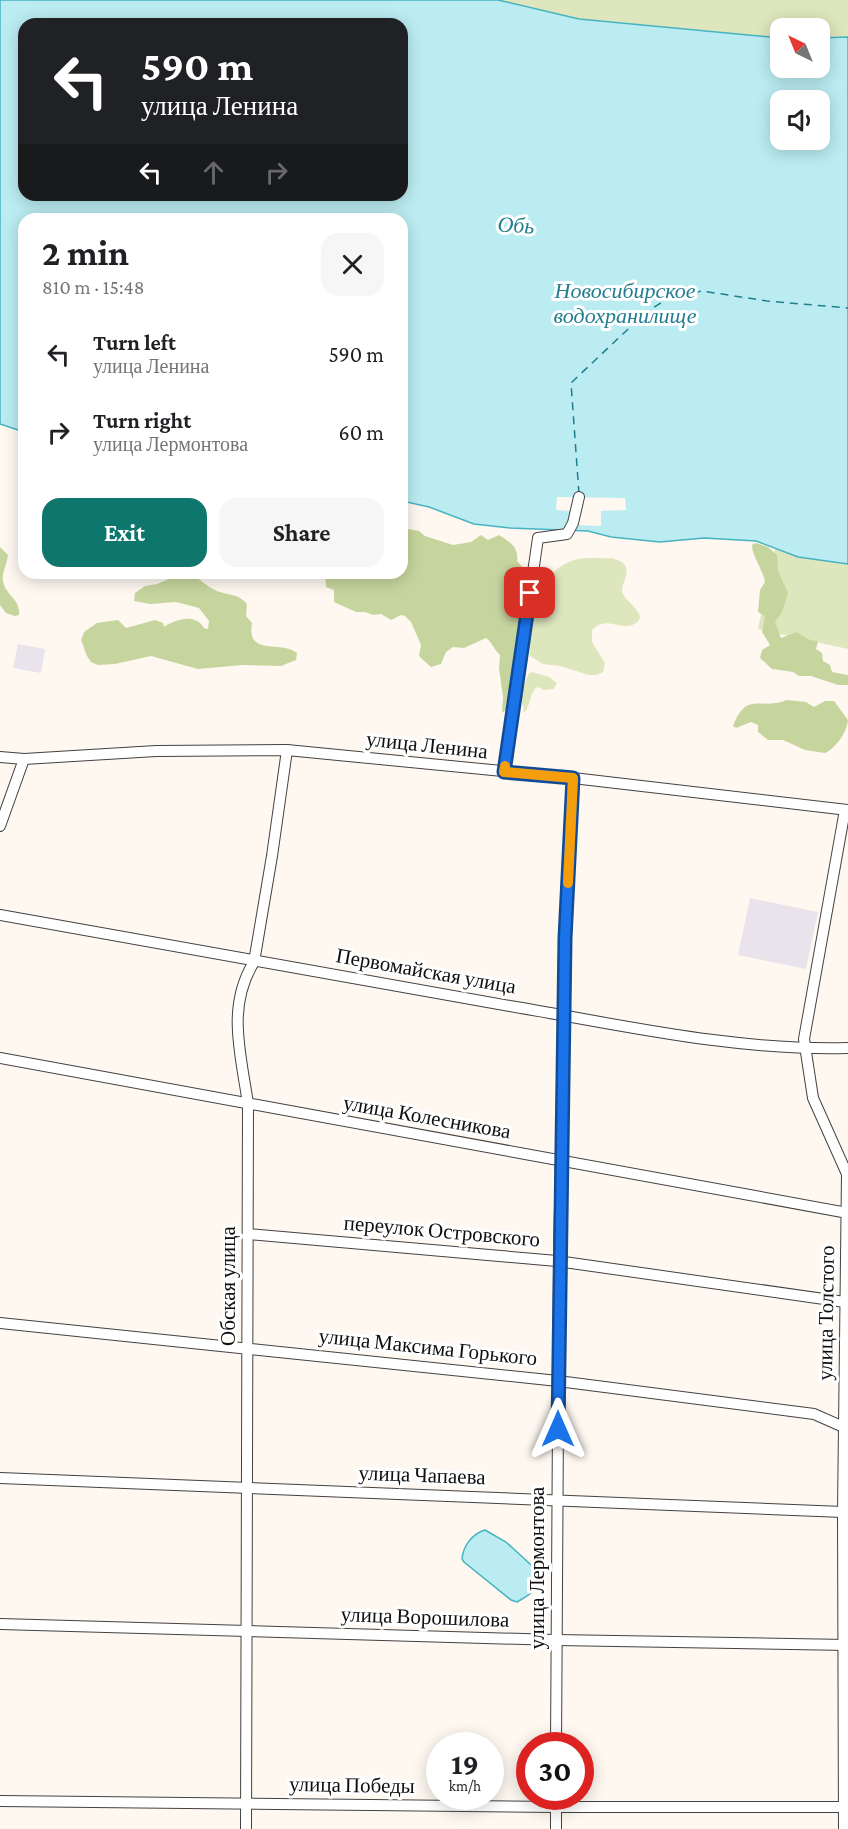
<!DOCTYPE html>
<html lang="en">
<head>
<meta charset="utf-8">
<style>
  :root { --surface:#fff; --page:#f6f6f6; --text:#202124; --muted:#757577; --accent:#0f766e }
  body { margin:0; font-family:"Crimson Pro",serif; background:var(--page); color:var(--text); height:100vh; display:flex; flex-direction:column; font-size:22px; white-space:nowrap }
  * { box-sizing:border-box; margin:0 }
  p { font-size:20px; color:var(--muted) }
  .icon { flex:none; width:33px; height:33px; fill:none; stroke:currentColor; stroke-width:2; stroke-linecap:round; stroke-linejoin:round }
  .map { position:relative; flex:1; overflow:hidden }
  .details { position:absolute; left:18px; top:213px; width:390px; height:366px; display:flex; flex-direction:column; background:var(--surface); border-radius:18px; box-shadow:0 3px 15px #0003 }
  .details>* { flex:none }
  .top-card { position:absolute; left:18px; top:18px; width:390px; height:183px; border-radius:18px; box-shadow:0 3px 15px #0003; background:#202124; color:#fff; overflow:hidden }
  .needle { width:39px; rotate:317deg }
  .tools { position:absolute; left:770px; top:18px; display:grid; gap:12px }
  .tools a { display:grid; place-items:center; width:60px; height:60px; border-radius:12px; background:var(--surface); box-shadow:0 3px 15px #0003; font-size:30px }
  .speed { position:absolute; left:426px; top:1732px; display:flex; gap:12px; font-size:30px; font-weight:700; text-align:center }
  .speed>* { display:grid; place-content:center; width:78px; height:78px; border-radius:50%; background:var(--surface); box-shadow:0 3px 15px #0003; line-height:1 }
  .speed small { font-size:15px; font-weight:400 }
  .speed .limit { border:9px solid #d22; background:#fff; color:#111 }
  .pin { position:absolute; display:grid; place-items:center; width:51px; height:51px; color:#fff; margin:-26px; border-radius:12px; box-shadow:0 3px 9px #0006 }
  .me { position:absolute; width:66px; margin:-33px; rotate:0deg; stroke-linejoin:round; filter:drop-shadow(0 0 4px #0008) }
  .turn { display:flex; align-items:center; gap:21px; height:126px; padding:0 24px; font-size:27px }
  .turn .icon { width:78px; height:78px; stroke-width:2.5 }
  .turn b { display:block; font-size:42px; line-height:51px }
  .lanes { display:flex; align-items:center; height:57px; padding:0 24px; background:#0003; justify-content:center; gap:30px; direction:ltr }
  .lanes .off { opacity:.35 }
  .round { display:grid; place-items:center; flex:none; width:63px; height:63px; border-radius:18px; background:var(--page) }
  .head { display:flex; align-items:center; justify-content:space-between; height:102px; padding:0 24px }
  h1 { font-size:36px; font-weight:700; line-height:45px }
  .button { display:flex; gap:12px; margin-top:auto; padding:12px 24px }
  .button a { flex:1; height:69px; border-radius:18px; background:var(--accent); color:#fff; font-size:24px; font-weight:700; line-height:69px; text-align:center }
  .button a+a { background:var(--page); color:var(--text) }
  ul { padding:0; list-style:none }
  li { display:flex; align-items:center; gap:18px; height:78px; padding:0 24px }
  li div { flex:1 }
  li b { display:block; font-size:22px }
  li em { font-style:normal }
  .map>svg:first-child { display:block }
  .industrial { fill:#e9e4ec }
  .green { fill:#dee6bd }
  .forest { fill:#c6d59e }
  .water { fill:#baecf1; stroke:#47b3c2; stroke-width:1.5; fill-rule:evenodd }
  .pier { fill:#fef8f1 }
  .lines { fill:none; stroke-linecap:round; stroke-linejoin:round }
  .ferry { stroke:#217e8f; stroke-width:1.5; stroke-dasharray:8 6; stroke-linecap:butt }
  .minor-casing { stroke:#424242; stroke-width:12 }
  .minor { stroke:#fff; stroke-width:10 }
  .route-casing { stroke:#114b97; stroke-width:15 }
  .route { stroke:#1a73e8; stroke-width:10 }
  .slow { stroke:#f59e0b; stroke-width:10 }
  .labels { text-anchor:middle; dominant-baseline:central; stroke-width:6; stroke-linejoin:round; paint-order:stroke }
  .street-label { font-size:21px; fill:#0f0f0f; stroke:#fff }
  .water-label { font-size:22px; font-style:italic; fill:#217e8f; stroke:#fff }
</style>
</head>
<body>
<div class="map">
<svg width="848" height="1829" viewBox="0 0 848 1829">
  <rect width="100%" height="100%" fill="#fef8f1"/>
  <!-- industrial -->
  <g class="industrial">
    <polygon points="18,644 45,649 41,673 13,668"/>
    <polygon points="750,898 818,912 806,969 738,955"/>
  </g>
  <!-- green -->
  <g class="green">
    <polygon points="498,0 848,0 848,37 819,38 819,28 780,28 780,38 579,19"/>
    <polygon points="775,549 798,557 848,564 848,649 758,629"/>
    <path d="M 611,558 C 641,565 618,583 623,594 C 626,602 649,615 636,623 C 621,633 608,614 592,630 L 592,642 L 605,663 L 603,672 L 597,675 L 589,675 L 560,666 L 543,664 L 530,656 C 528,644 532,631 534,619 C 540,591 547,567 578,559 C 588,557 600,559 611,558 Z"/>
    <path d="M 532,672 L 549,677 L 557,683 L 554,689 L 544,690 L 538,687 C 530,690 531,703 526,711 L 523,712 L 524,709 C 519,698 524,684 529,673 Z"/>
  </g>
  <!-- forest -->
  <g class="forest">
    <path d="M 402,528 L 419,531 L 425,536 L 453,545 L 471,542 L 481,535 L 488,540 L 499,535 C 510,542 519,547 517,561 L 526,571 L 528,579 L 523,600 L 523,633 L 516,650 L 516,663 L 508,708 L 502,713 L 503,697 L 499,668 L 500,655 C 494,650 492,642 486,638 L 464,648 L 453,647 L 446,652 L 441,664 L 431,667 L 419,656 L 421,645 L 411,622 L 405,616 L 401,615 L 391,620 L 381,614 L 373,615 L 365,612 L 356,612 L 334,602 L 334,590 L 326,587 L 325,573 L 402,573 Z"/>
    <path d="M 756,543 L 768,547 L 777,555 L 778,571 L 788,593 L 782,612 L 775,622 L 781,638 L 796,632 L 810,640 L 818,641 L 816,649 L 822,653 L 823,661 L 830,665 L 832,672 L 848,675 L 848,685 L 838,685 L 811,676 L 799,676 L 793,672 L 772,669 L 760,658 L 762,650 L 770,645 L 762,632 L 765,616 L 758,612 L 760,590 L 765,582 C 763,569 752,557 752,545 Z"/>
    <path d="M 0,547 L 8,555 C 7,565 0,575 4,585 C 8,596 21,601 19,615 L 15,616 L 6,613 L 0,605 Z"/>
    <path d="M 189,573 C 199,578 207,587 217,591 C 229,596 238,593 247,604 L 246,616 L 252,623 C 246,657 282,640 297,653 L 296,660 L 281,666 L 243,665 L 198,669 L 151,656 L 115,664 L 98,665 L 91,662 L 87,656 L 81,640 L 84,632 L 97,623 L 118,620 L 126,628 L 155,620 L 163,623 L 164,627 C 176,619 195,613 204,628 L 208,629 L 209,621 L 199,608 L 176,602 L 150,604 L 134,601 L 135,593 L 145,586 L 157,584 L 179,575 Z"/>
    <path d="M 787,700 L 806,702 L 814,707 L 825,701 L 834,701 L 848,720 C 847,732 836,748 825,753 L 805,750 L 783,740 L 768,740 L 758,732 L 758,725 L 751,722 L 736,728 L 733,726 C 747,690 760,711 787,700 Z"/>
  </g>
  <!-- water -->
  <g class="water">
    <path d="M 0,0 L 498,0 L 579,19 L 780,38 L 780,68 L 819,68 L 819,38 L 848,37 L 848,564 L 798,557 L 756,541 L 704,538 L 660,542 L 611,537 L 588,531 L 510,528 L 474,524 L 429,507 L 402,501 L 402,219 L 24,219 L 24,432 L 0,424 ZM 24,24 L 402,24 L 402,195 L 24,195 ZM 780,100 L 819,100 L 819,140 L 780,140 Z"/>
    <path d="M 485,1530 L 506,1542 L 541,1574 C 541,1589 529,1595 517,1602 L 511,1600 L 464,1562 L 462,1559 C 463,1546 472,1534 485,1530 Z"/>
  </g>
  <!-- pier -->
  <polygon class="pier" points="557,497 625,498 626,510 601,511 601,526 573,525 570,511 556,510"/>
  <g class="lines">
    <!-- ferry -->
    <polyline class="ferry" points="579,494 571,383 644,314 668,298 702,291 767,301 848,308"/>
    <!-- minor casing -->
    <g class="minor-casing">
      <g id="minor">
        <polyline points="0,757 24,759 156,751 287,750 573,778 848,810"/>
        <polyline points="504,772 538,538 567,534 573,523 579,497"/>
        <polyline points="0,826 24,759"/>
        <path d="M 0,915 C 170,946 340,976 510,1006 C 622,1025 734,1051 848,1048"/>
        <polyline points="0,1058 848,1213"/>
        <polyline points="248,1234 557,1261 845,1302"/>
        <polyline points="0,1323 558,1381 814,1414 848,1429"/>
        <polyline points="0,1478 843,1512"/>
        <polyline points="0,1624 556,1640 848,1645"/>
        <polyline points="556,1746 559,1261 565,938 573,778"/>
        <polyline points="0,1801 556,1807 848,1807"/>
        <path d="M 246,1829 L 248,1104 C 241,1054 226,1007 254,962 L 272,856 L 287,750"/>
        <polyline points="556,1829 556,1797"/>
        <polyline points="844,1829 843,1512 847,1174 813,1098 804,1039 845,810"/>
      </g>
    </g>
    <!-- minor -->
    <use href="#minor" class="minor"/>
  </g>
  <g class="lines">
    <!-- route casing -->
    <g class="route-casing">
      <polyline id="route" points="530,593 504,772 573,778 565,938 558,1429"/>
    </g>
    <!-- route -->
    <use href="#route" class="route"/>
    <!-- slow -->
    <polyline class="slow" points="505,766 504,772 573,778 568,883"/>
  </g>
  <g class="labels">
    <!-- street labels -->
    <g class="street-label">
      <text transform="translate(427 745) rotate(6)">улица Ленина</text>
      <text transform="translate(426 971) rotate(10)">Первомайская улица</text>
      <text transform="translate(427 1117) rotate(10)">улица Колесникова</text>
      <text transform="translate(442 1231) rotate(5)">переулок Островского</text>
      <text transform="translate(228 1286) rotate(-90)">Обская улица</text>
      <text transform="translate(826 1313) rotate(-89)">улица Толстого</text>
      <text transform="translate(428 1347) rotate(6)">улица Максима Горького</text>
      <text transform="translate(422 1475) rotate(2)">улица Чапаева</text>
      <text transform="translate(537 1568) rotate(-90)">улица Лермонтова</text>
      <text transform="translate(425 1617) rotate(2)">улица Ворошилова</text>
      <text transform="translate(352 1785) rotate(1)">улица Победы</text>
    </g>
    <!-- water labels -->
    <g class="water-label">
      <text transform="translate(516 225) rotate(3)">Обь</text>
      <text x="625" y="290">Новосибирское<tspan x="625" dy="25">водохранилище</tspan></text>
    </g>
  </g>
</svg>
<div class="tools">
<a><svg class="needle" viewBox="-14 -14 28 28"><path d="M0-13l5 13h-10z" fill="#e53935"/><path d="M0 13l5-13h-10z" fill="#757577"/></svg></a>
<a><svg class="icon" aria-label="sound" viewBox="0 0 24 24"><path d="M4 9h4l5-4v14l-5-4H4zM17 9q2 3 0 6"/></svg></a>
</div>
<div class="speed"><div>19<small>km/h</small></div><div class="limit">30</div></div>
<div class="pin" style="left:530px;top:593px;background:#d93025"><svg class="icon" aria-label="arrive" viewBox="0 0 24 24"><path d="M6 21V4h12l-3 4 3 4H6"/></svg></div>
<svg class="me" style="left:558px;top:1429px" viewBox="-20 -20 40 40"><path d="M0-17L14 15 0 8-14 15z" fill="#1a73e8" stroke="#fff" stroke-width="4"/></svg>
<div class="top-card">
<div class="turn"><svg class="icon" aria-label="left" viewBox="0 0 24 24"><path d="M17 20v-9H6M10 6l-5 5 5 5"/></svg><div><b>590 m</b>улица Ленина</div></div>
<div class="lanes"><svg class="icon" aria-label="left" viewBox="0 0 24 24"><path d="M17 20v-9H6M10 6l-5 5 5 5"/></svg><svg class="icon off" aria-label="ahead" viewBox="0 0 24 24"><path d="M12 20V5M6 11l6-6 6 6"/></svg><svg class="icon off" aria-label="right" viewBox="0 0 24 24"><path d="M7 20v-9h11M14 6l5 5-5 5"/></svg></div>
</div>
<section class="details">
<div class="head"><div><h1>2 min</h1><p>810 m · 15:48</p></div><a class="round"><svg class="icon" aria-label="close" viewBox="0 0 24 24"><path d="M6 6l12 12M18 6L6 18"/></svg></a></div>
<ul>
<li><svg class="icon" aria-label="left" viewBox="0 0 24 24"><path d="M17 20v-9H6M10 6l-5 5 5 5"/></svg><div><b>Turn left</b><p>улица Ленина</p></div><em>590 m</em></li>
<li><svg class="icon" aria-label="right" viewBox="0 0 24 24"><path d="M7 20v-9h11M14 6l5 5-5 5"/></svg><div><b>Turn right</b><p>улица Лермонтова</p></div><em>60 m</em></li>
</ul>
<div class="button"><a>Exit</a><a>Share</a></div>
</section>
</div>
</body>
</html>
